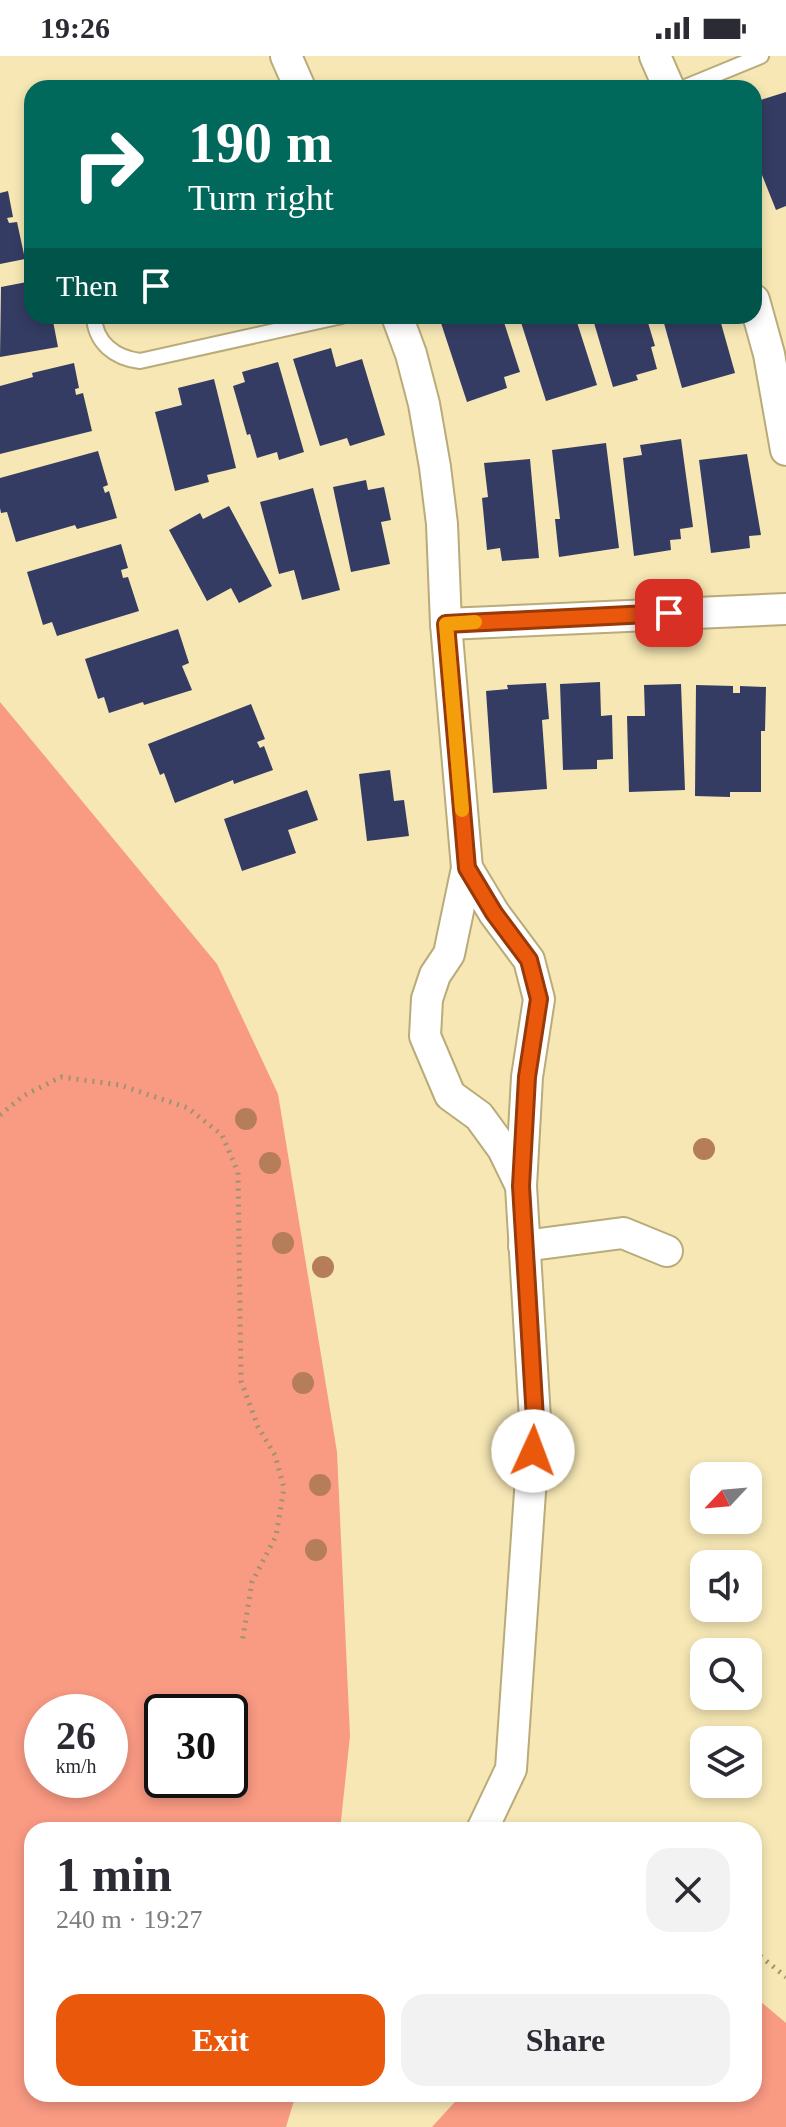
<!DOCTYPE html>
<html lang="en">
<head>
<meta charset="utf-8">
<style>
  :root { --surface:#fff; --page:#f2f2f3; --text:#2b2b33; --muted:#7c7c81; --accent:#ea580c }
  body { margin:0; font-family:Georgia,serif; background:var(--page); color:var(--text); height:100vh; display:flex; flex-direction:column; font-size:30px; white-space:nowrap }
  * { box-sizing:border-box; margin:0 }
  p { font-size:26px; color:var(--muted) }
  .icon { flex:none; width:44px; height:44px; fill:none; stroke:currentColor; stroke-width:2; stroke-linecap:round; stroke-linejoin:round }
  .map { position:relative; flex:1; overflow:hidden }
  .details { position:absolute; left:24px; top:1766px; width:738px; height:280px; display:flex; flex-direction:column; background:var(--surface); border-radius:24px; box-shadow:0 4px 12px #0003 }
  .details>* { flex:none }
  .hud { position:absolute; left:24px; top:24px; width:738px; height:244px; border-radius:24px; box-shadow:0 4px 12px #0003; background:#00695c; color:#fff; overflow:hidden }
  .needle { width:52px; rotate:244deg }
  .controls { position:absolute; left:690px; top:1406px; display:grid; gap:16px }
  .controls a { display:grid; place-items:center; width:72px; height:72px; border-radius:16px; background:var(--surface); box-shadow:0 4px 12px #0003; font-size:40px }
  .speed { position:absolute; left:24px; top:1638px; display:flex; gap:16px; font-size:40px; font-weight:700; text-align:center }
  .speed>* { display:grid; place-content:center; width:104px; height:104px; border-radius:50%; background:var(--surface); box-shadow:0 4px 12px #0003; line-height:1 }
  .speed small { font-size:20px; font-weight:400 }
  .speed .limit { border:4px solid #111; border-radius:12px; background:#fff; color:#111 }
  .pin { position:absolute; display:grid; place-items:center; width:68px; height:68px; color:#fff; margin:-34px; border-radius:16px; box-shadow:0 4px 12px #0006 }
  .me { position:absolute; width:88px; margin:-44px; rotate:2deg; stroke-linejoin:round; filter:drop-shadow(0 0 6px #0008) }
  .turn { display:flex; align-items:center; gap:28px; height:168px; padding:0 32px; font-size:36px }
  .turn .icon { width:104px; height:104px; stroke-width:2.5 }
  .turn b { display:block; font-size:56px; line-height:68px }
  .then { display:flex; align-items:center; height:76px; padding:0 32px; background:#0003; gap:16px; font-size:30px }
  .round { display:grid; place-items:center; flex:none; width:84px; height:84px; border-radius:24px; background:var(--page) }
  .headline { display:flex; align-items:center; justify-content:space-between; height:136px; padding:0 32px }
  h1 { font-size:48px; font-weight:800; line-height:60px }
  .button { display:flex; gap:16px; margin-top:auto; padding:16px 32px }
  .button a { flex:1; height:92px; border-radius:24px; background:var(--accent); color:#fff; font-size:32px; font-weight:800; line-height:92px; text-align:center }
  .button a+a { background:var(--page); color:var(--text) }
  .status { display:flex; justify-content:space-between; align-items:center; height:56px; padding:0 40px; background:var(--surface); direction:ltr }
  .status svg { height:22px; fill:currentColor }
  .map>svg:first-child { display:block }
  .green { fill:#f99a83; fill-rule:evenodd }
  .building { fill:#343c63 }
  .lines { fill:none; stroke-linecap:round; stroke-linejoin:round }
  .lane-casing { stroke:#b9ab7a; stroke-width:18 }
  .street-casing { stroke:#b9ab7a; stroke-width:34 }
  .path { stroke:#9e936f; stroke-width:5; stroke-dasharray:2 6; stroke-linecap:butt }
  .lane { stroke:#fff; stroke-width:14 }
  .street { stroke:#fff; stroke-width:30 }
  .tree { fill:#b67d5a }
  .route-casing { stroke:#983908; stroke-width:20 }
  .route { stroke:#ea580c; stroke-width:14 }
  .slow { stroke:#f59e0b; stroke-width:14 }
</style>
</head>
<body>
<div class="status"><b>19:26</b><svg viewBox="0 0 49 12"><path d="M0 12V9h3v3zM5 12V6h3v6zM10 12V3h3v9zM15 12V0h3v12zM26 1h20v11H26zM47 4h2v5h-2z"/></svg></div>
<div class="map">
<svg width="786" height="2071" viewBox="0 0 786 2071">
  <rect width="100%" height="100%" fill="#f6e7b4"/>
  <!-- green -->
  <g class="green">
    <path d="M 0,646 L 217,908 L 278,1038 L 337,1396 L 350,1680 L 340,1774 L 32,1774 L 32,2038 L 296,2038 L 286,2071 L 0,2071 ZM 42,1656 L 110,1656 L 110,1724 L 42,1724 ZM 162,1656 L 230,1656 L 230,1724 L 162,1724 Z"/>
    <polygon points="754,1940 786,1967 786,2071 432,2071 462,2038 754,2038"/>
  </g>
  <!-- building -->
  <g class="building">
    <polygon points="786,36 786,150 776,154 754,99 754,46"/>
    <polygon points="8,135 13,161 7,162 9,167 17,166 25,203 0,208 0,137"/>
    <polygon points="32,225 32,260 52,260 58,291 0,301 1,231"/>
    <polygon points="502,260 520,316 504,321 507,332 467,346 439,261"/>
    <polygon points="519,260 557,260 557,262 575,260 597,329 546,345"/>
    <polygon points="592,260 646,260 655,290 651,291 657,313 636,319 638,324 613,331"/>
    <polygon points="662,260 719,260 735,317 682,332"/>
    <polygon points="331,292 336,311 362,303 385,379 350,390 347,382 320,390 293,303"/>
    <polygon points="278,306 304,396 279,404 277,396 257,402 250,378 247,379 233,330 245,326 242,316"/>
    <polygon points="74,307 79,332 75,333 76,339 83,337 92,375 0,398 0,330 33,321 32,317"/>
    <polygon points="214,323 236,412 207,419 209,426 175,435 155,356 182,349 178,332"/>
    <polygon points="681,383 693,471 680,473 681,483 670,484 671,494 634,500 623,402 642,399 640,389"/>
    <polygon points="606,387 619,492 559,501 555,463 560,463 552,394"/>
    <polygon points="98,395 108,429 103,431 105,437 109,435 117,462 77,473 75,469 16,486 7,456 1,457 0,452 0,422"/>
    <polygon points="747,398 761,479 749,480 750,492 711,497 699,404"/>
    <polygon points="530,403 539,502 502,505 500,492 487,494 482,442 488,441 484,407"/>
    <polygon points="366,424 368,434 384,431 391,464 381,466 390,508 351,516 333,431"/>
    <polygon points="313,432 340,534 302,544 294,514 279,518 260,446"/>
    <polygon points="229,450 272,530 239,547 231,532 207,545 169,474 200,457 203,463"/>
    <polygon points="121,488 128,512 121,514 123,522 128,521 139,555 57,580 52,566 43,569 27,516"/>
    <polygon points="178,573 189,607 182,610 192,634 144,649 143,646 109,657 104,641 98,643 85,603"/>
    <polygon points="600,626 601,660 612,659 613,703 597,704 597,713 563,714 560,628"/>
    <polygon points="546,627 549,663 542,664 547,733 493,737 486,635 508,633 507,629"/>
    <polygon points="681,628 685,734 629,736 627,660 645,660 644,629"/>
    <polygon points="696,629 733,630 733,637 740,637 740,630 766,631 765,675 761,675 761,736 730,736 730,741 695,740"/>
    <polygon points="251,648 265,683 257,686 260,692 264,690 273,714 234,728 233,724 175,747 164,717 160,719 148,688"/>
    <polygon points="390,714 394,745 404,744 409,780 367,785 359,718"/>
    <polygon points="307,734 318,764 288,774 296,797 242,815 224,763"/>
  </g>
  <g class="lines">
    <!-- lane casing -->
    <g class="lane-casing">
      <g id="lane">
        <polyline points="683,32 761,0"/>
        <path d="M 94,260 C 95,287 115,302 140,305 L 342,260"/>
      </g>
    </g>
    <!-- street casing -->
    <g class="street-casing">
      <g id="street">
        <polyline points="286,0 300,32"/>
        <polyline points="655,0 669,32"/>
        <polyline points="754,244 769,298 786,394"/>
        <polyline points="397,260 411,298 424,348 435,411 442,468 446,568 467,812 449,898 435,919 427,943 425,980 450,1039 479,1060 503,1093 520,1128"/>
        <polyline points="446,568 786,553"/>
        <polyline points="467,812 494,857 529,904 539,943 527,1021 521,1130 535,1363 511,1713 482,1774"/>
        <polyline points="524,1190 623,1177 667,1195"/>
      </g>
    </g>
    <!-- path -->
    <g class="path">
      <path d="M 156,260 C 162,266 171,267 177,260"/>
      <polyline points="0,1059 23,1040 61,1021 120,1029 188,1052 222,1079 238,1116 241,1325 258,1371 275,1399 284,1432 276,1480 252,1526 242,1587"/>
      <polyline points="754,1895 786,1921"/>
    </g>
    <!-- lane -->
    <use href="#lane" class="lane"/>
    <!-- street -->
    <use href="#street" class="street"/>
  </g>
  <!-- trees -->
  <g class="tree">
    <circle cx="246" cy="1063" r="11"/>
    <circle cx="704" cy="1093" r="11"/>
    <circle cx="270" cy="1107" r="11"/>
    <circle cx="283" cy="1187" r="11"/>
    <circle cx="323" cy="1211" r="11"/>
    <circle cx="303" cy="1327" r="11"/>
    <circle cx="320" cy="1429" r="11"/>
    <circle cx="316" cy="1494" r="11"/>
  </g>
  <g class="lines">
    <!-- route casing -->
    <g class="route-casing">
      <polyline id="route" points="533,1395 535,1363 521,1130 527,1021 539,943 529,904 494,857 467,812 446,568 669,557"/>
    </g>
    <!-- route -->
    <use href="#route" class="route"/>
    <!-- slow -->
    <polyline class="slow" points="462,754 446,568 475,566"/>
  </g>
</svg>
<div class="controls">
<a><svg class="needle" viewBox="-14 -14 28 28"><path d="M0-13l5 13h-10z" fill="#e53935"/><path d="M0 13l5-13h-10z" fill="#7c7c81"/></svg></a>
<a><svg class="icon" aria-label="sound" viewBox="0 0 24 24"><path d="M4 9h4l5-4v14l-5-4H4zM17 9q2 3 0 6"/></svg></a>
<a><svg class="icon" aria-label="search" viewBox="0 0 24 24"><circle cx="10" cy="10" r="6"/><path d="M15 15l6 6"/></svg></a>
<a><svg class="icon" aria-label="layers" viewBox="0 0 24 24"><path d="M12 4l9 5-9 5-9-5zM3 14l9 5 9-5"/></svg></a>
</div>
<div class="speed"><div>26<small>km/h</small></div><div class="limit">30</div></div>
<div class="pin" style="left:669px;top:557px;background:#d93025"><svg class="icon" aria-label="arrive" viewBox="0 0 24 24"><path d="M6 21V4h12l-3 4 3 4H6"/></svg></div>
<svg class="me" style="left:533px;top:1395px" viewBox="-20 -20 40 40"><circle r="19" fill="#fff"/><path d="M0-13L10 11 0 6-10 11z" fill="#ea580c"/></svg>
<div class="hud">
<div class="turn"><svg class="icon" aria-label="right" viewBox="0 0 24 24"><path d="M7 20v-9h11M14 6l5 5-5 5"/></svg><div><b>190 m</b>Turn right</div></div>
<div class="then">Then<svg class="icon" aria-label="arrive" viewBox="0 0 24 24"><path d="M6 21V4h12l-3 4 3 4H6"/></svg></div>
</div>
<section class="details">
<div class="headline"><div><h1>1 min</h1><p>240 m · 19:27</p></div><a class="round"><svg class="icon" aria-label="close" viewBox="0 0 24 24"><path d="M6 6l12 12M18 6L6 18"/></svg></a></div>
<div class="button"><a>Exit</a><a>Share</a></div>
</section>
</div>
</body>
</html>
